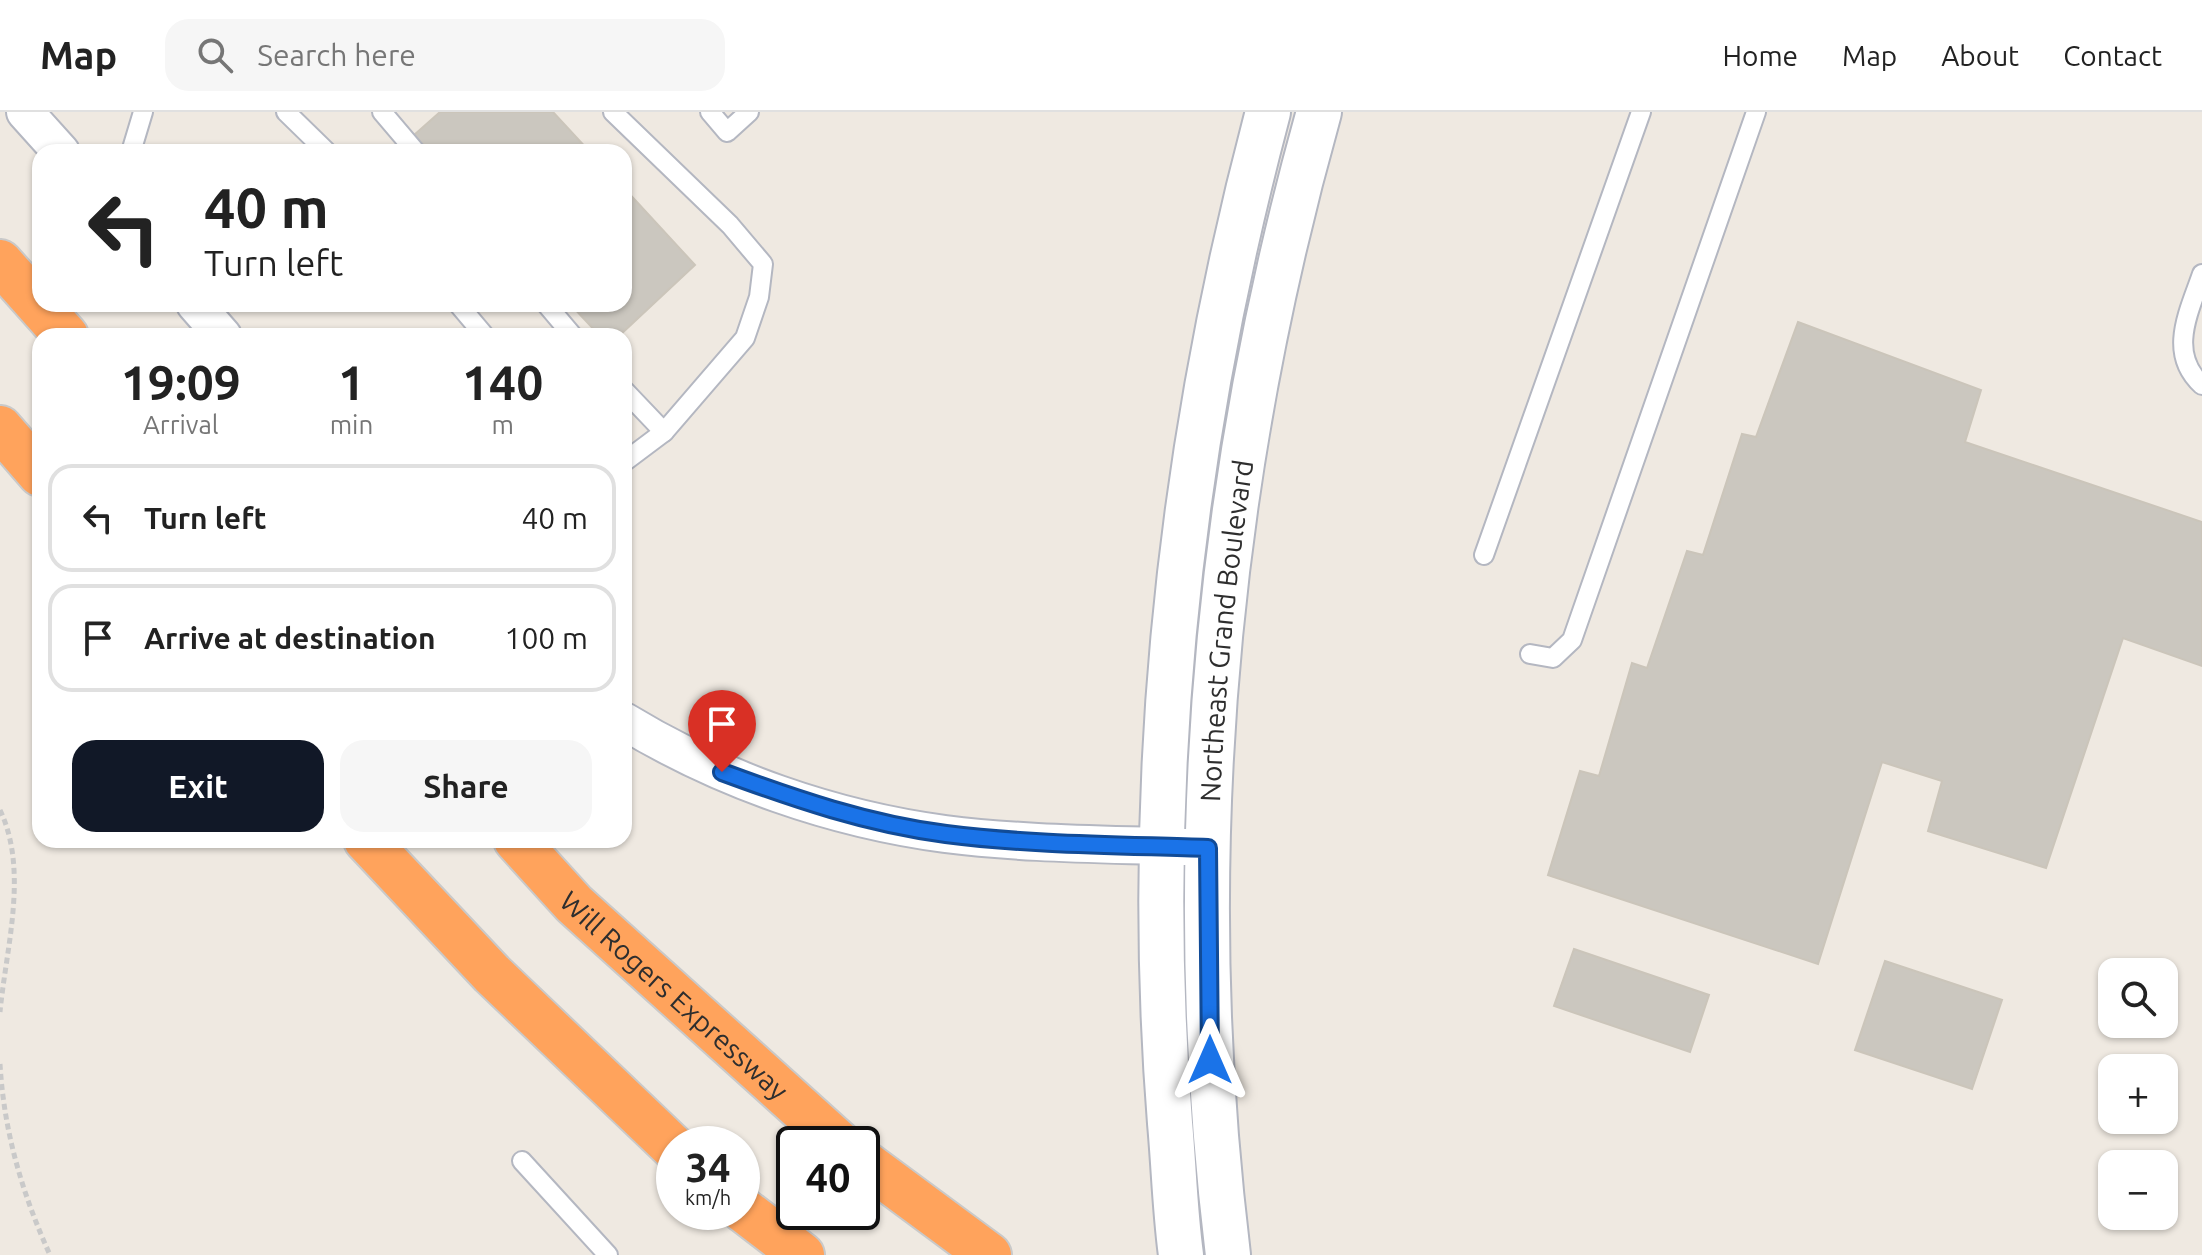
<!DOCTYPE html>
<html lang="en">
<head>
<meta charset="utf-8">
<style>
  :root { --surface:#fff; --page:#f6f6f6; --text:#222; --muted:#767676; --line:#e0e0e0; --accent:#111827 }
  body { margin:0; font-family:Ubuntu,sans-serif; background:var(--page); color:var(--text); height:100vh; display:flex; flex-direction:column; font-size:30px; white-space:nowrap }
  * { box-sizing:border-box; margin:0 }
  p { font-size:26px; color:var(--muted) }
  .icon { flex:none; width:44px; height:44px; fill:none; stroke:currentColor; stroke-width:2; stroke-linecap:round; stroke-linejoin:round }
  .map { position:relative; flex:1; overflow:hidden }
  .panel { position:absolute; left:32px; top:216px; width:600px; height:520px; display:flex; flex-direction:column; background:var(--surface); border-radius:24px; box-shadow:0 2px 6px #0004 }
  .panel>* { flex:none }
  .guide { position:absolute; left:32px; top:32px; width:600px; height:168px; border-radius:24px; box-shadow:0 2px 6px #0004; background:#fff; color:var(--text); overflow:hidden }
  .buttons { position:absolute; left:2098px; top:846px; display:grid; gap:16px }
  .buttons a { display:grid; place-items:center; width:80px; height:80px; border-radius:16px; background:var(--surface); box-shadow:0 2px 6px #0004; font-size:40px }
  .speed { position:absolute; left:656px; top:1014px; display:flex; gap:16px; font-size:40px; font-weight:700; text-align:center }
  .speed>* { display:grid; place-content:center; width:104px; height:104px; border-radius:50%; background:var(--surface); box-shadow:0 2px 6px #0004; line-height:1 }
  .speed small { font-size:20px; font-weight:400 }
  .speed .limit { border:4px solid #111; border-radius:12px; background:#fff; color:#111 }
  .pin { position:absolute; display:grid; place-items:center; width:68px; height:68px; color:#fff; margin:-82px -34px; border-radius:50% 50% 50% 0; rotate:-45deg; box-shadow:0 0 8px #0007 }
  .pin .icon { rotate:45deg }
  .me { position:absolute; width:88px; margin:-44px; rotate:0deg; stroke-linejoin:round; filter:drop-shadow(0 0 6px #0008) }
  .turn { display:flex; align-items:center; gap:28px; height:168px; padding:0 40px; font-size:36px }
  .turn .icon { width:104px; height:104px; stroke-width:2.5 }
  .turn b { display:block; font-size:56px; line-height:68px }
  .eta { display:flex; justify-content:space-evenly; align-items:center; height:136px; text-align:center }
  .eta b { font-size:48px; font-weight:600; line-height:56px }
  .action { display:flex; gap:16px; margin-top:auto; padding:16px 40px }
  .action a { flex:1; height:92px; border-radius:24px; background:var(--accent); color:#fff; font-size:32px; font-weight:600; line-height:92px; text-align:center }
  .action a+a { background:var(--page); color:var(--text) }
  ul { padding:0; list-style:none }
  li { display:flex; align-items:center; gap:24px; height:108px; margin:0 16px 12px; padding:0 24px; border:4px solid var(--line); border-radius:24px }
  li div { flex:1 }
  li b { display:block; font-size:30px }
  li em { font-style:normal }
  header { display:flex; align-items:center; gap:48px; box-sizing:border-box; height:112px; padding:0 40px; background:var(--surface); border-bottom:2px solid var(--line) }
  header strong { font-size:38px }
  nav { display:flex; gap:44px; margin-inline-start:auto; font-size:28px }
  .search { width:560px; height:72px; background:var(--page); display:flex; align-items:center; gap:20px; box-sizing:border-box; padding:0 28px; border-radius:24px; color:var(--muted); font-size:30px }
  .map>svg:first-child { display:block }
  .building { fill:#cbc7bf; stroke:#cbc5ba; stroke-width:2 }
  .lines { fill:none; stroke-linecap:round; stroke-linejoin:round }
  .lane-casing { stroke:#b4b7c1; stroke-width:22 }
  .street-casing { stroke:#b4b7c1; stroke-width:40 }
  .secondary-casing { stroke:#b4b7c1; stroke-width:48 }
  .highway-casing { stroke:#c9c9c9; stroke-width:48 }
  .path { stroke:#c9c9c9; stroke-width:5; stroke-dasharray:6 4; stroke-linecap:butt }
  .lane { stroke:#fff; stroke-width:18 }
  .street { stroke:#fff; stroke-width:36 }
  .secondary { stroke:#fff; stroke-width:44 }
  .highway { stroke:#ffa35c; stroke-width:44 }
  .route-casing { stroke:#114b97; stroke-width:20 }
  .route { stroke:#1a73e8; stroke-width:14 }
  .labels { text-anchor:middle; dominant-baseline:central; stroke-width:6; stroke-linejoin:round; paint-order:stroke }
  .street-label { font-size:28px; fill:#2e2e2e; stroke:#fff }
</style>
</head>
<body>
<header>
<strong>Map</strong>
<div class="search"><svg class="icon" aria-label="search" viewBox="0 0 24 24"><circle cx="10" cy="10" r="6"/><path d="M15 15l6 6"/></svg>Search here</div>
<nav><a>Home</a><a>Map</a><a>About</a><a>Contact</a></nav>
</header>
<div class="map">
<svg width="2202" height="1143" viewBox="0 0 2202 1143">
  <rect width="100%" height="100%" fill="#efe9e1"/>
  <!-- building -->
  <g class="building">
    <polygon points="440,0 553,0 590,40 430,40 414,23"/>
    <polygon points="624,76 695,153 619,224 600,224 570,192 624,192"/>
    <polygon points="1798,210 1981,278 1965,330 2202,410 2202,554 2123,526 2046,756 1928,719 1942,669 1882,650 1818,852 1548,763 1580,659 1599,664 1632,551 1647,556 1687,439 1703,443 1742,322 1756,325"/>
    <polygon points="1574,837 1709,883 1690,940 1554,894"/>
    <polygon points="1885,849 2002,888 1972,977 1855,938"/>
  </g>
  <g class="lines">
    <!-- lane casing -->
    <g class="lane-casing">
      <g id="lane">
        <polyline points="286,0 327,40"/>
        <polyline points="382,0 416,40"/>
        <polyline points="613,0 730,113 763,152 759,185 745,226 664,320 624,278"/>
        <polyline points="710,0 727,20 749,0"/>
        <polyline points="131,40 143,0"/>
        <path d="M 2202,162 C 2189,200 2167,241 2202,273"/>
        <polyline points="458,192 485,224"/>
        <polyline points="546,192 573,224"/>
        <polyline points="624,350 664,320"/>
        <polyline points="1484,443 1641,0"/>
        <polyline points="1530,542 1553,546 1572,528 1756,0"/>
        <polyline points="522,1049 608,1143"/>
      </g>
    </g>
    <!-- street casing -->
    <g class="street-casing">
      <g id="street">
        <polyline points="25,0 61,40"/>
        <polyline points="195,192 223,224"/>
        <path d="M 624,609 C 721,668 833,707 945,722 C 1032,733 1121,732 1208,736"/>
      </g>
    </g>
    <!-- secondary casing -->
    <g class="secondary-casing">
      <g id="secondary">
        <path d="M 1181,1143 C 1175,1099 1174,1055 1170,1011 C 1143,670 1180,330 1268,0"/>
        <path id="s1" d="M 1228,1143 C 1181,757 1214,373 1319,0"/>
      </g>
    </g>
    <!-- highway casing -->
    <g class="highway-casing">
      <g id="highway">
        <polyline points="0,150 66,224"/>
        <polyline points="0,316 40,362"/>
        <polyline points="366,728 492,862 674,1036"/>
        <path id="s2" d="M 516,728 L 574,792 L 840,1032"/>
        <polyline points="862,1049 989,1143"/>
        <polyline points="742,1097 802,1143"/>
      </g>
    </g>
    <!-- path -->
    <g class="path">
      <path d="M 0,698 C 29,759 6,836 0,900"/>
      <path d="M 0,952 C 4,1020 22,1081 50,1143"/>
    </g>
    <!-- lane -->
    <use href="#lane" class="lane"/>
    <!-- street -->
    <use href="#street" class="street"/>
    <!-- secondary -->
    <use href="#secondary" class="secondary"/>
    <!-- highway -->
    <use href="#highway" class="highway"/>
  </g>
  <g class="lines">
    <!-- route casing -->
    <g class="route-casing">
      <path id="route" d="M 722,660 C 795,687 868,712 946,722 C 1032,733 1121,733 1208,736 L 1210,948"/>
    </g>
    <!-- route -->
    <use href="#route" class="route"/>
  </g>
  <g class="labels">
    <!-- street labels -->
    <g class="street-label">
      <text stroke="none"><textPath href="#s1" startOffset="626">Northeast Grand Boulevard</textPath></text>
      <text stroke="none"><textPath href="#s2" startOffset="222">Will Rogers Expressway</textPath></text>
    </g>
  </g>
</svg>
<div class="buttons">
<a><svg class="icon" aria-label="search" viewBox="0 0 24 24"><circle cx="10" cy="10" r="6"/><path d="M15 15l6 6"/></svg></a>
<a>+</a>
<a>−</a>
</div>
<div class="speed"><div>34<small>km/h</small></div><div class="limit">40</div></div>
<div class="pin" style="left:722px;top:660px;background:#d93025"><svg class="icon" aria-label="arrive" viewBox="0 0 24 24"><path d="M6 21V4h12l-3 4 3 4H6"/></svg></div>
<svg class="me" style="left:1210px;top:948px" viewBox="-20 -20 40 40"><path d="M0-17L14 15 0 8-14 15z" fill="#1a73e8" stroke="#fff" stroke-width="4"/></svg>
<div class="guide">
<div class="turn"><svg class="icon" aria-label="left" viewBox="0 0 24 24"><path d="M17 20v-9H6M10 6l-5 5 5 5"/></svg><div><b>40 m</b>Turn left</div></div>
</div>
<section class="panel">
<div class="eta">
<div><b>19:09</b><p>Arrival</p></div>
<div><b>1</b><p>min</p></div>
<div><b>140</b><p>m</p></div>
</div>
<ul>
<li><svg class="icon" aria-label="left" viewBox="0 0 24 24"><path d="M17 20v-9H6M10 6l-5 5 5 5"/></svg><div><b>Turn left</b></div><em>40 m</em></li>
<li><svg class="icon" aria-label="arrive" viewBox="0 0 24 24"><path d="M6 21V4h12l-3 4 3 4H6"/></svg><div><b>Arrive at destination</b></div><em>100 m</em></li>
</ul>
<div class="action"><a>Exit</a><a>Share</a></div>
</section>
</div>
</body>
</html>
